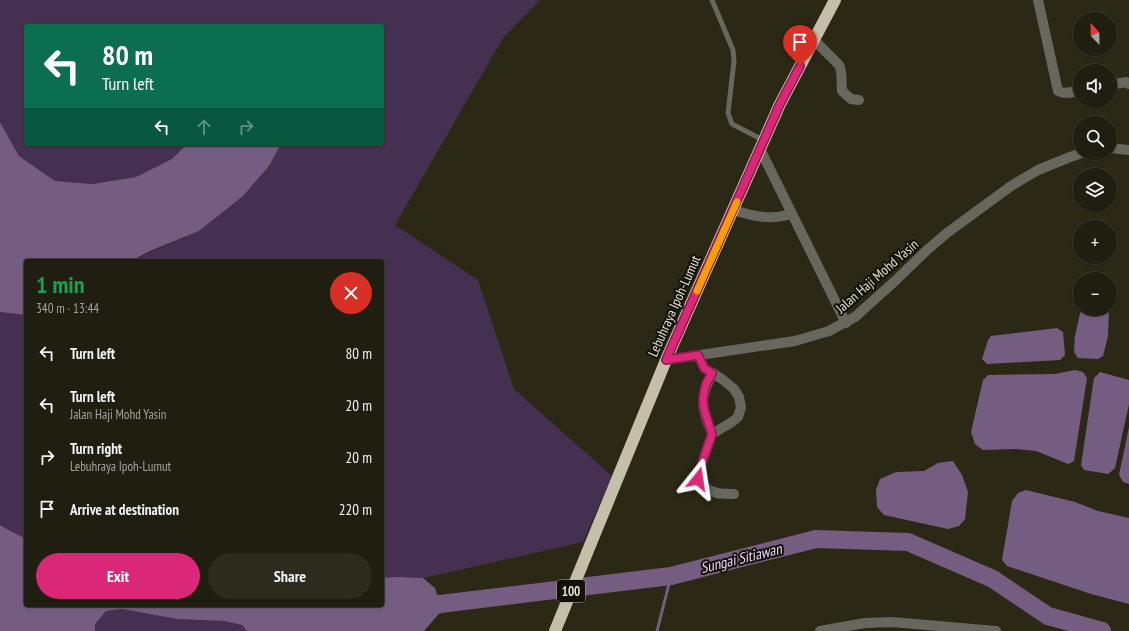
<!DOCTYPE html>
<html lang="en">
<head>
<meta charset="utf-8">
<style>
  :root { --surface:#201e10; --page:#2d2b1e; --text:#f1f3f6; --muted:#a2a29f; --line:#3d3c30; --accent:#db2777 }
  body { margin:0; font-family:"PT Sans Narrow",sans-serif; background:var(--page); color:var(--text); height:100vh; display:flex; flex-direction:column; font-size:15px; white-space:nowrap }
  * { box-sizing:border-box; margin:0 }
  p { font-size:13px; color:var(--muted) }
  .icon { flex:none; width:22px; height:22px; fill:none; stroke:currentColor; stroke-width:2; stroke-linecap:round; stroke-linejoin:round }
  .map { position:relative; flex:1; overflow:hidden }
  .sheet { position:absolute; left:24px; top:259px; width:360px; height:348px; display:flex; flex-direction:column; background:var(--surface); border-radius:4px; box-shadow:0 1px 3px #0004,0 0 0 1px var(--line) }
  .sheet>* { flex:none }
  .top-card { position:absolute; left:24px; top:24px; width:360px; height:122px; border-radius:4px; box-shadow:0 1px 3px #0004,0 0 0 1px var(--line); background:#0b6e4f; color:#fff; overflow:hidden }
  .needle { width:26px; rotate:338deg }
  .buttons { position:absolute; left:1073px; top:12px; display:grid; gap:8px }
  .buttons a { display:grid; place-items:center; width:44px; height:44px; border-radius:50%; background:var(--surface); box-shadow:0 1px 3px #0004,0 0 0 1px var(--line); font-size:20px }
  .pin { position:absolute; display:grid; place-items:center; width:34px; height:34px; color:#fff; margin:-41px -17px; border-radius:50% 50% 50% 0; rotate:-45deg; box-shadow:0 0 4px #0007 }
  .pin .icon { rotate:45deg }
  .me { position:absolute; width:44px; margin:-22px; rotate:15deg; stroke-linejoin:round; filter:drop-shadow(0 0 3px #0008) }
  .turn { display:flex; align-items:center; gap:14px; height:84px; padding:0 12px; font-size:18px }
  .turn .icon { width:52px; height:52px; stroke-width:2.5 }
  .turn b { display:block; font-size:28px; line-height:34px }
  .lanes { display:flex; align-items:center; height:38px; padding:0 12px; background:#0003; justify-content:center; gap:20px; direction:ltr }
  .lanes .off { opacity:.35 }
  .round { display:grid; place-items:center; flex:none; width:42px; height:42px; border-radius:21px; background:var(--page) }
  .overview { display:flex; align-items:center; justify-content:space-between; height:68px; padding:0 12px }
  h1 { font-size:24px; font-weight:700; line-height:30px; color:#1e9e55 }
  .cta { display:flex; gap:8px; margin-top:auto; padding:8px 12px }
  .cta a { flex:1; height:46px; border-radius:24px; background:var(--accent); color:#fff; font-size:16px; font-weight:700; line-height:46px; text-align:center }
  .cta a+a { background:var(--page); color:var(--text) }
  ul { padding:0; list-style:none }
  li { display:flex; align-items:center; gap:12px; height:52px; padding:0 12px }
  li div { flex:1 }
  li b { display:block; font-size:15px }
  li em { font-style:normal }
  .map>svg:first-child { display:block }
  .green { fill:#463051 }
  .water { fill:#755d82 }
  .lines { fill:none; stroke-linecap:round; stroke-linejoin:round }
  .stream { stroke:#755d82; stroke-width:3 }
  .river { stroke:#755d82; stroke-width:18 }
  .lane { stroke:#68675e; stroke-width:5 }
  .street { stroke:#68675e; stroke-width:10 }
  .highway { stroke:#c3bfa8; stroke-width:12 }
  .route-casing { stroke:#8e194d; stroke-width:10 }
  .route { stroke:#db2777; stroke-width:7 }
  .slow { stroke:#f59e0b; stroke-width:7 }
  .labels { text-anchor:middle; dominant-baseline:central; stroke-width:4; stroke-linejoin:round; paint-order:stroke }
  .shield { fill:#121108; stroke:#a5a398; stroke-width:1 }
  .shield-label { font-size:13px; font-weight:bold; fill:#e4e2d6 }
  .street-label { font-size:14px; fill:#e4e2d6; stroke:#121108 }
  .water-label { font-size:15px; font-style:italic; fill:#ecd4f9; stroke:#121108 }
</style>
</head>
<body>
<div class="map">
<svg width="1129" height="631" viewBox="0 0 1129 631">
  <rect width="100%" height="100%" fill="#2b2815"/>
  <!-- green -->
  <g class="green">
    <polygon points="0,0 540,0 503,38 395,225 478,280 514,389 612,476 583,542 423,578 382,580 382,261 131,261 150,252 199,231 243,196 269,166 281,144 382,144 382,26 26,26 26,144 187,144 172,159 136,177 91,184 55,181 19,156 0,122"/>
    <polygon points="0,312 26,315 26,539 5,528 0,525"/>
    <polygon points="122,609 177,619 224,621 242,625 247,631 95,631 95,624 106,611"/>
  </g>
  <!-- water -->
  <g class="water">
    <polygon points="0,122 19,156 55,181 92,184 136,177 172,159 187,144 281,144 269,166 243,196 199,231 150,251 131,261 26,261 26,315 0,312"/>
    <polygon points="1081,309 1109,309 1108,336 1103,356 1098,359 1078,358 1074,352 1075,336"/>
    <polygon points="1057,328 1063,332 1065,355 1060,360 987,364 982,359 988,340 991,336"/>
    <polygon points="1075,370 1083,372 1087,378 1074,461 1068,464 1036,451 1015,449 983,450 975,444 971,432 983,380 988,375 1055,374"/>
    <polygon points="1100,372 1129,380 1129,404 1115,468 1108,474 1084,470 1081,465 1094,378"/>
    <polygon points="1129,427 1129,484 1123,482 1119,475"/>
    <polygon points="953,461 962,475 968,492 965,519 959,526 948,529 884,515 877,507 876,490 880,479 896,472 924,471 938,463"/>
    <polygon points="1026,490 1075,502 1098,511 1129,518 1129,604 1091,594 1007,566 1002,560 1012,501 1018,493"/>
    <polygon points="0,525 5,528 26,539 26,605 382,605 382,578 396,577 423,578 435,588 440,604 438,615 424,631 247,631 242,625 224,621 177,619 122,609 106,611 95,624 95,631 0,631"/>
  </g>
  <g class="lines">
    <!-- stream -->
    <polyline class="stream" points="657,631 671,576"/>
    <!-- river -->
    <polyline class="river" points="418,612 440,604 671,576 816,539 908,542 993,579 1048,616 1102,631"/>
    <!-- lane -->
    <polyline class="lane" points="712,0 733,50 734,61 728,113 732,124 763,140"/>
    <!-- street -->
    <g class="street">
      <path d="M 1038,0 L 1058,91 C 1065,95 1073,92 1080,90"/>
      <path d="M 814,40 L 839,65 C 843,73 841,82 842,91 L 851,99 L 859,100"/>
      <polyline points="1110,85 1126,82 1129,84"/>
      <polyline points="1110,148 1129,150"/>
      <polyline points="760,149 846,323"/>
      <path d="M 734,210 C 755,217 770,220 792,214"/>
      <path d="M 698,355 L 704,368 L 722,379 L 734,389 L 739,397 L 741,407 L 738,417 L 732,422 L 712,434 L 698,475 C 699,484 708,491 717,493 C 722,494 728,494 734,494"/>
      <polyline points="666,360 795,341 829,331 855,317 895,281 927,250 947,233 1011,186 1038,170 1070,157 1082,153"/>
      <path d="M 712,434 C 702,407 698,399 713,373"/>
      <polyline points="820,631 865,623 892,622 996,631"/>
    </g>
    <!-- highway -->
    <polyline class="highway" points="555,631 666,360 780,104 835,0"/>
  </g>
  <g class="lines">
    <!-- route casing -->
    <g class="route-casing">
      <polyline id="route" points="698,479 698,475 712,434 704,409 703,400 704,392 706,384 712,373 704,368 698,355 666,360 780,104 800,66"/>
    </g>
    <!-- route -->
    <use href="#route" class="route"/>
    <!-- slow -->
    <polyline class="slow" points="697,291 737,202"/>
  </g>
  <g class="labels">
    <!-- shield labels -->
    <rect class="shield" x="557" y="580" width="28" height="22" rx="3"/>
    <g class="shield-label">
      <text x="571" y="591">100</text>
    </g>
    <!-- street labels -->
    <g class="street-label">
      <text transform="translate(877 276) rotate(-41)">Jalan Haji Mohd Yasin</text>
      <text transform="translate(674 306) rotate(-66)">Lebuhraya Ipoh-Lumut</text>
    </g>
    <!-- water labels -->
    <g class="water-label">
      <text transform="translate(741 558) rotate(-14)">Sungai Sitiawan</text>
    </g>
  </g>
</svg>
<div class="buttons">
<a><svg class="needle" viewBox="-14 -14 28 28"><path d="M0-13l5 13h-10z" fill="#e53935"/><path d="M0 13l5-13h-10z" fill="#a2a29f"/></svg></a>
<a><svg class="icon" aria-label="sound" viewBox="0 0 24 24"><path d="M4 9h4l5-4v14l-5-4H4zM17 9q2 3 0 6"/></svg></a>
<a><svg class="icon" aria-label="search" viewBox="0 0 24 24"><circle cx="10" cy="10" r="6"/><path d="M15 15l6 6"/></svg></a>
<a><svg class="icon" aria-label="layers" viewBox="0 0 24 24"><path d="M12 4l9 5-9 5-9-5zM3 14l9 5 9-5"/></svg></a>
<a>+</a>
<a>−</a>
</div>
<div class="pin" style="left:800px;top:66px;background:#d93025"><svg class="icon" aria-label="arrive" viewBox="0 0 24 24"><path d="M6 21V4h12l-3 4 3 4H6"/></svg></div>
<svg class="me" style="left:698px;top:479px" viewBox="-20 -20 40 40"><path d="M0-17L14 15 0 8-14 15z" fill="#db2777" stroke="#fff" stroke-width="4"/></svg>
<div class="top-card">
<div class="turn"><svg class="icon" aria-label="left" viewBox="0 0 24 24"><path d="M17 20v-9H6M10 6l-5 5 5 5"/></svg><div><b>80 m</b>Turn left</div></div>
<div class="lanes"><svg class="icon" aria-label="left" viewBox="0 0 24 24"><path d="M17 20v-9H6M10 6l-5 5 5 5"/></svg><svg class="icon off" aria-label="ahead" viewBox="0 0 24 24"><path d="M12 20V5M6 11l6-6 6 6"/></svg><svg class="icon off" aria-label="right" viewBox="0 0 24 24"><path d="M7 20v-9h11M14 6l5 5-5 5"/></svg></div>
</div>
<section class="sheet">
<div class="overview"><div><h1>1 min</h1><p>340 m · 13:44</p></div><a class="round" style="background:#d93025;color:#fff"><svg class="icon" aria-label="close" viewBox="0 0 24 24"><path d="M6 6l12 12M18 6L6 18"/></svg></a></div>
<ul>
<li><svg class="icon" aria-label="left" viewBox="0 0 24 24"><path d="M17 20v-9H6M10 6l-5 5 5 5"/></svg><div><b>Turn left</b></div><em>80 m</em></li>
<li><svg class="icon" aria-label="left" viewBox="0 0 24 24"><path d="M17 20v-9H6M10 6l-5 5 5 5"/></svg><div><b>Turn left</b><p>Jalan Haji Mohd Yasin</p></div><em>20 m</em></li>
<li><svg class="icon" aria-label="right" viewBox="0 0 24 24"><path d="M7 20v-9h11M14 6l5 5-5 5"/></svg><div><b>Turn right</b><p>Lebuhraya Ipoh-Lumut</p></div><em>20 m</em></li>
<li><svg class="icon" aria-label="arrive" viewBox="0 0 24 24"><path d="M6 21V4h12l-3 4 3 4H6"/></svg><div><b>Arrive at destination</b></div><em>220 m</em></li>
</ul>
<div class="cta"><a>Exit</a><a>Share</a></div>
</section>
</div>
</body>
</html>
